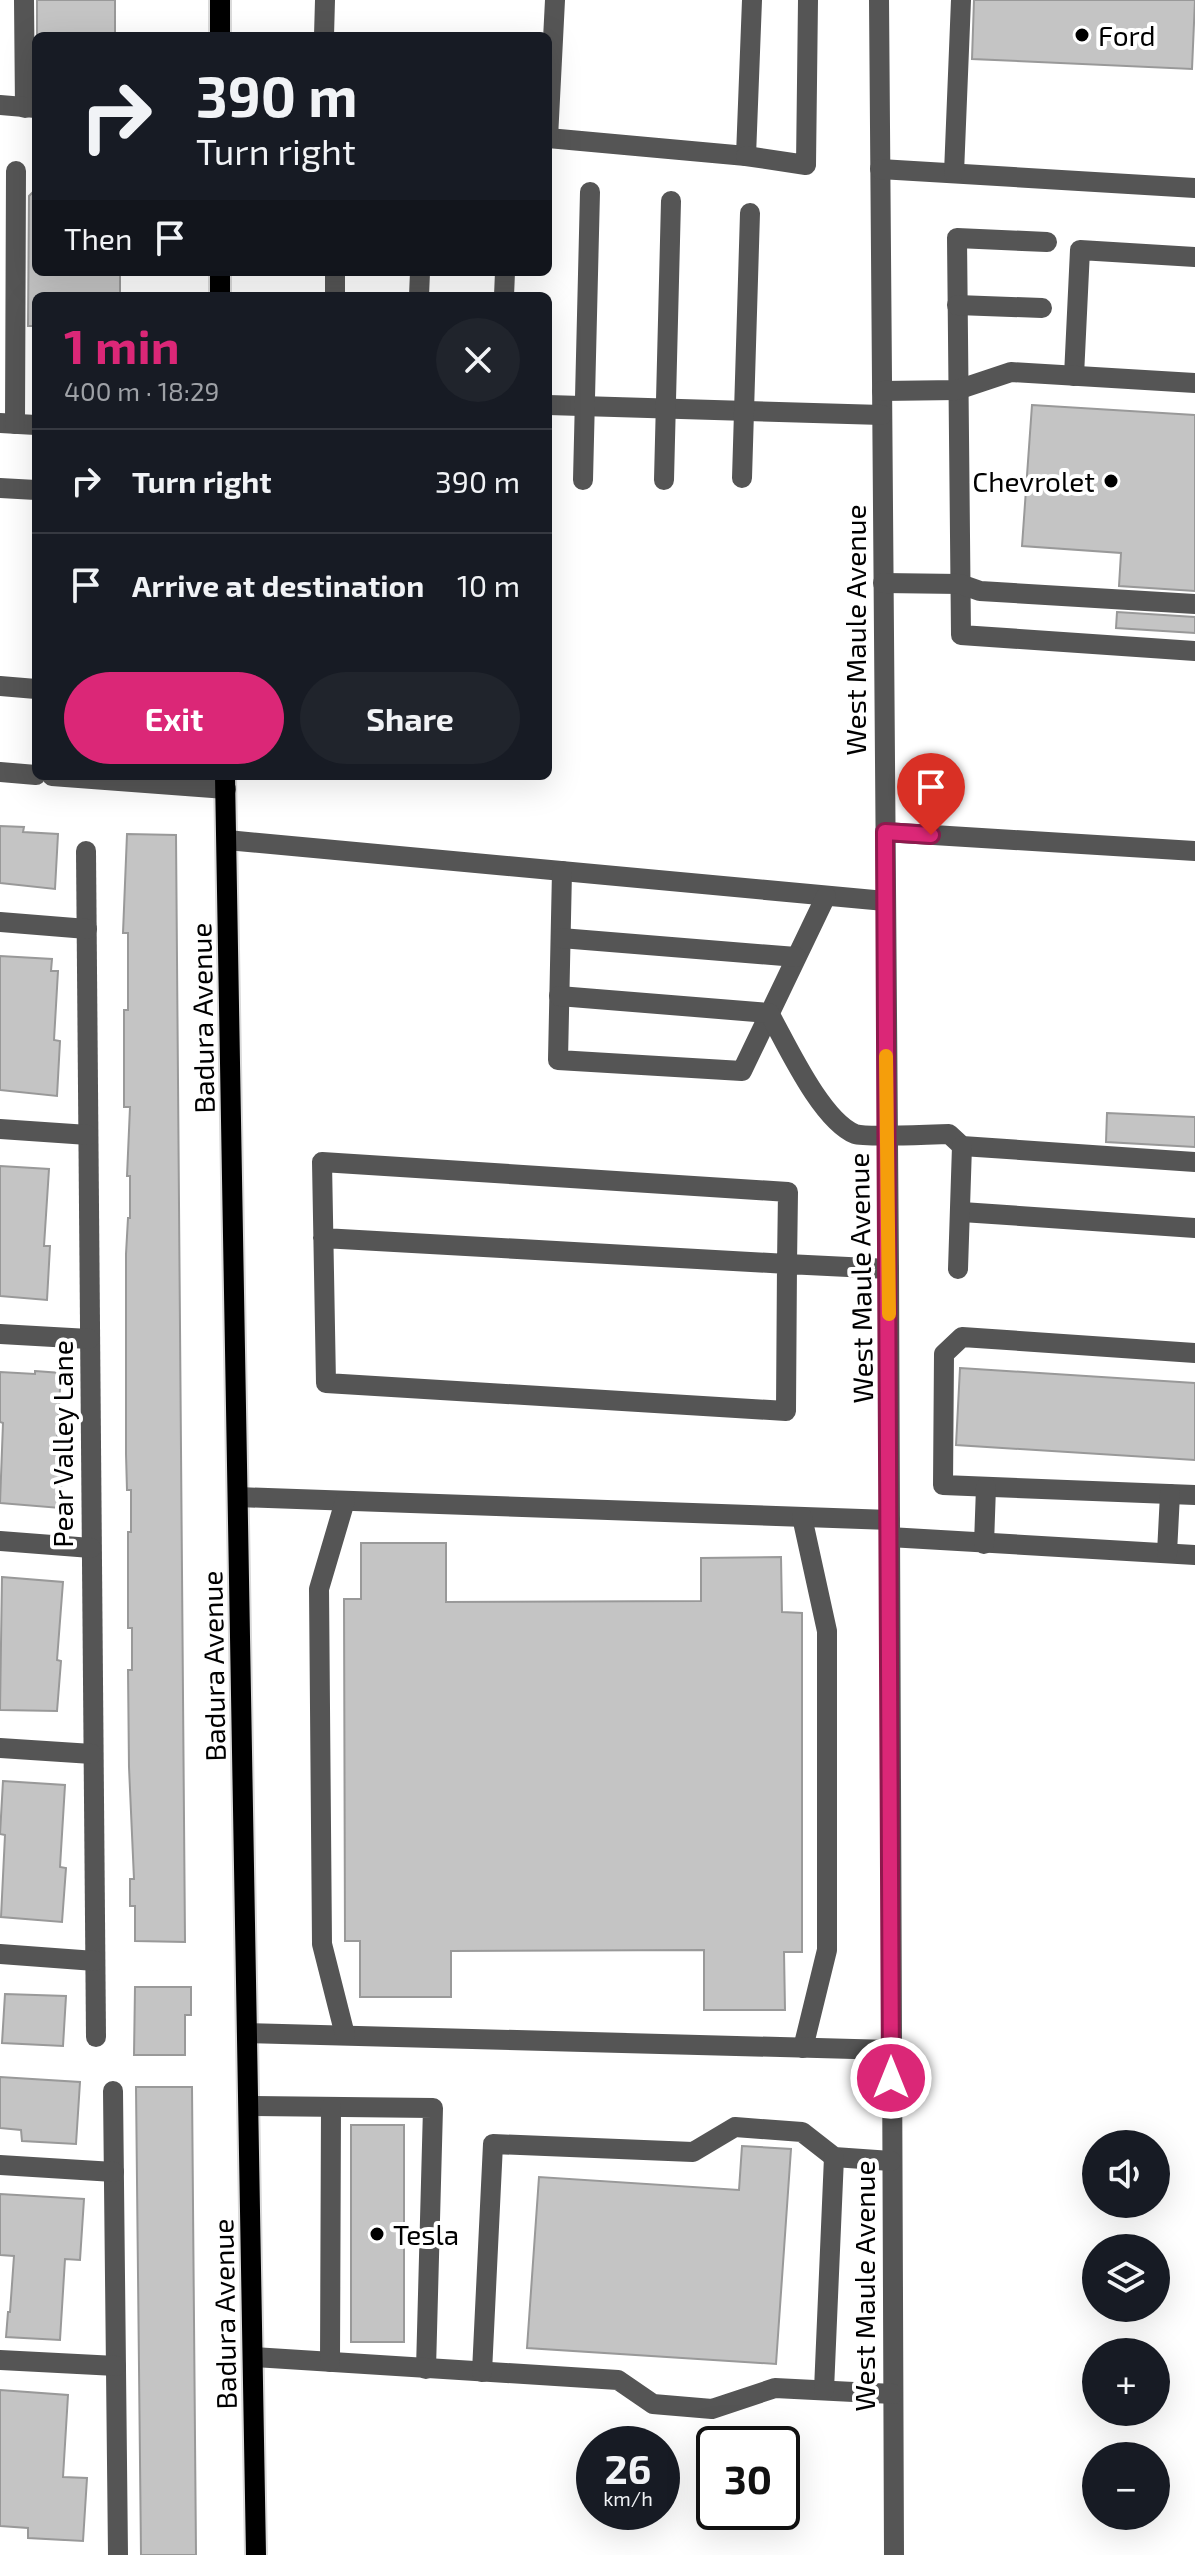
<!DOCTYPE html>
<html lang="en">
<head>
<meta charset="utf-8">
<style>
  :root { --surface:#171b24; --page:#20242c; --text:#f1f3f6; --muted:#9ea1a6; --line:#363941; --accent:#db2777 }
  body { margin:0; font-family:"Exo 2",sans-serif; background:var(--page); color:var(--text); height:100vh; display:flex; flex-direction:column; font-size:30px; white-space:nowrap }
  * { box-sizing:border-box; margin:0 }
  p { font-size:26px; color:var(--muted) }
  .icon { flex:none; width:44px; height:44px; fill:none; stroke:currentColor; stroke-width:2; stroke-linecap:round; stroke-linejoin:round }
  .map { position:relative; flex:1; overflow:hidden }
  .drawer { position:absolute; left:32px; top:292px; width:520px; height:488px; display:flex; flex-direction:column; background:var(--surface); border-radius:12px; box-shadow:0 8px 32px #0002 }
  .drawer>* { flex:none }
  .top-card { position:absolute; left:32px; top:32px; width:520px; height:244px; border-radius:12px; box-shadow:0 8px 32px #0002; background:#171b24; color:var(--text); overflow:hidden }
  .buttons { position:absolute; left:1082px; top:2130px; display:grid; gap:16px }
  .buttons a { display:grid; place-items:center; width:88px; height:88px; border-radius:50%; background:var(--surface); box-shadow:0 8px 32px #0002; font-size:40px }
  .speed { position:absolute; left:576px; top:2426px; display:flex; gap:16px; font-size:40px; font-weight:700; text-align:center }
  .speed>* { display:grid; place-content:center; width:104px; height:104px; border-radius:50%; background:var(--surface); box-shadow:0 8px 32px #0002; line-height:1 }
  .speed small { font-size:20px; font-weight:400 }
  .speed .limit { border:4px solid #111; border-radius:12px; background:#fff; color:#111 }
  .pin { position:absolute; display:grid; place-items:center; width:68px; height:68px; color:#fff; margin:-82px -34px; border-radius:50% 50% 50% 0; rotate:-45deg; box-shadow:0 0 8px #0007 }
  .pin .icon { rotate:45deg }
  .me { position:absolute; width:88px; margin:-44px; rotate:0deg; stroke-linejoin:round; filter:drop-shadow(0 0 6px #0008) }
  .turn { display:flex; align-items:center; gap:28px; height:168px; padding:0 32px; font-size:36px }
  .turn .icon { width:104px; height:104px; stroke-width:2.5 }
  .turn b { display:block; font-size:56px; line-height:68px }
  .then { display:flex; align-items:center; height:76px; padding:0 32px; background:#0003; gap:16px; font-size:30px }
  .round { display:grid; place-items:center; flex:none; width:84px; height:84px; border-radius:42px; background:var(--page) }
  .head { display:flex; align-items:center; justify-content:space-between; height:136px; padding:0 32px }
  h1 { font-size:48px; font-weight:700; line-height:60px; color:var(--accent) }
  .button { display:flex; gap:16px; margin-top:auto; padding:16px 32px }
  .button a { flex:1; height:92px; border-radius:48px; background:var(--accent); color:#fff; font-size:32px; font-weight:700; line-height:92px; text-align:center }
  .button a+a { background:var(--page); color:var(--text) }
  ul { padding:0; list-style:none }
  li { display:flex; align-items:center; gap:24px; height:104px; padding:0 32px; border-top:2px solid var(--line) }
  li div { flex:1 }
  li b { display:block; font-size:30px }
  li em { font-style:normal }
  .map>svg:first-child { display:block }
  .building { fill:#c4c4c4; stroke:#999; stroke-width:2 }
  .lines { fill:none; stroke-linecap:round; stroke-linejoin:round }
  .major-casing { stroke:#dbdbdb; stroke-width:24 }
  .minor { stroke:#555; stroke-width:20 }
  .major { stroke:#000; stroke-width:20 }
  .route-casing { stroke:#8e194d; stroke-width:20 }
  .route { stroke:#db2777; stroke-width:14 }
  .slow { stroke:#f59e0b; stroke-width:14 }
  .poi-dot { fill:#000; stroke:#fff; stroke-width:3 }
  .labels { text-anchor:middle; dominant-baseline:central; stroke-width:8; stroke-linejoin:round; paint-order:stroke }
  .poi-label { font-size:28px; fill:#000; stroke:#fff; text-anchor:start }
  .street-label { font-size:28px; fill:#000; stroke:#fff }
</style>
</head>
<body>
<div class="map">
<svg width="1195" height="2555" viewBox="0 0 1195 2555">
  <rect width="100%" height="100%" fill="#fff"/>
  <!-- building -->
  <g class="building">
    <rect x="37" y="0" width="78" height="36"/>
    <polygon points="974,0 1195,0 1192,69 972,59"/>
    <polygon points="36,189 36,272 120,272 120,296 36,296 36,326 28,326 29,196"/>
    <polygon points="1032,405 1195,415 1195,591 1119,586 1121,553 1022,546"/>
    <polygon points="1117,612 1195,617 1195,633 1116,628"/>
    <polygon points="0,826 24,827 23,832 58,834 55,889 0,883"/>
    <polygon points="127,834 176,835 185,1942 135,1941 135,1906 130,1906 130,1879 134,1879 129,1767 128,1670 132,1670 132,1628 128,1628 128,1532 131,1532 131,1490 127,1490 126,1454 126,1254 128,1218 130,1218 130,1176 127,1176 130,1107 124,1107 124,1010 128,1010 128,933 123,933"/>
    <polygon points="0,956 52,959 51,971 58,971 54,1040 60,1041 57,1096 0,1090"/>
    <polygon points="1107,1113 1195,1117 1195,1147 1106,1142"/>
    <polygon points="0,1166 49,1169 44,1246 50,1246 47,1300 0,1296"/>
    <polygon points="960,1368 1195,1383 1195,1460 956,1445"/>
    <polygon points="35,1371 61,1373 56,1453 63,1453 60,1508 0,1503 3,1423 0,1422 0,1372 35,1374"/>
    <polygon points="361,1543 446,1543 446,1602 701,1601 701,1558 781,1557 782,1612 802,1613 802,1952 784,1952 785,2010 704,2010 704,1950 451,1951 451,1997 360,1997 360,1941 345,1941 344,1599 361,1599"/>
    <polygon points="2,1577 63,1582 57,1660 61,1661 57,1711 0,1710"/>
    <polygon points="3,1781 65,1785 60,1867 66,1868 62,1922 1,1917 5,1835 0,1834"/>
    <polygon points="135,1987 191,1987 191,2015 185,2015 185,2055 134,2055"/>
    <polygon points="5,1994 66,1996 63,2046 2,2043"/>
    <polygon points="0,2077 80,2082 76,2144 22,2141 21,2130 0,2128"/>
    <polygon points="136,2087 192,2087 196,2555 141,2555"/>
    <rect x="351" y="2125" width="53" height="217"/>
    <polygon points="742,2146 791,2149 776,2364 527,2348 539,2177 739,2190"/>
    <polygon points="0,2194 84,2199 80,2260 65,2259 60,2340 6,2337 8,2312 10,2312 14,2256 0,2255"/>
    <polygon points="0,2390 68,2395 63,2477 87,2478 83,2541 28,2538 28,2528 0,2526"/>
  </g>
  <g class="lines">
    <!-- major casing -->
    <g class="major-casing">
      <g id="major">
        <polyline points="220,0 220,36"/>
        <polyline points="220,296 220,272"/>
        <polyline points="225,776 256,2555"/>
      </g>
    </g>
    <!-- minor -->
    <g class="minor">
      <polyline points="24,0 25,108"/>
      <polyline points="879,0 889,1269 894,2555"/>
      <polyline points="324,36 325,0"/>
      <polyline points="0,105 36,108"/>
      <polyline points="548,138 746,156 752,0"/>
      <polyline points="548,138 555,0"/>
      <polyline points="746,156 806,165 808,0"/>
      <polyline points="880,169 1195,188"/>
      <polyline points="954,173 961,0"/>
      <polyline points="1047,242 957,238 961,635 1195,651"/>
      <polyline points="335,296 335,272"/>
      <polyline points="419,296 420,272"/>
      <polyline points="504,296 505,272"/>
      <polyline points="957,305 1042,308"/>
      <polyline points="1074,376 1080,250 1195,257"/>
      <polyline points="882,391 957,390 1011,372 1195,383"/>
      <polyline points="548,405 882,415"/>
      <polyline points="0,423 36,425"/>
      <polyline points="15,424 16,171"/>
      <polyline points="742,478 750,213"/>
      <polyline points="583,480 590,192"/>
      <polyline points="664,480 671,201"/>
      <polyline points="0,488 36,490"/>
      <polyline points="883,583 960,584 980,591 1195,604"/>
      <polyline points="0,686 36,689"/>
      <polyline points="0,772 36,775"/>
      <polyline points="52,776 226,789"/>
      <polyline points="885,832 1195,851"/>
      <polyline points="227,840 885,901"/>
      <polyline points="86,851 96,2037"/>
      <polyline points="562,871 558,1060 742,1071 826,896"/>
      <polyline points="0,922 87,929"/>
      <polyline points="561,938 796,957"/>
      <path d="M 559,996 L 769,1013 C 787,1045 821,1120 855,1134 C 867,1138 932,1134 949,1134 L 962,1146 L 1195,1162"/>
      <polyline points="0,1129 88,1135"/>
      <polyline points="962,1212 1195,1228"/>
      <polyline points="323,1238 787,1264 788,1192 322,1162 326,1383 786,1411 787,1264 889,1269"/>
      <polyline points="958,1269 962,1146"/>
      <polyline points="0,1334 89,1339"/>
      <polyline points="1195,1353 962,1337 944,1354 943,1485 1195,1495"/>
      <polyline points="238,1497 890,1520"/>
      <polyline points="802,1517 827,1631 827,1950 803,2048"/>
      <polyline points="889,1537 1195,1555"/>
      <polyline points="0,1541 91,1548"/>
      <polyline points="984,1544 986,1487"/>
      <polyline points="1167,1553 1170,1494"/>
      <polyline points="0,1748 92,1754"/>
      <polyline points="0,1954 95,1961"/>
      <polyline points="248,2033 891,2050"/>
      <polyline points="345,2035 322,1944 319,1589 345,1501"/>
      <polyline points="113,2091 118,2555"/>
      <polyline points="249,2106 433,2108 426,2369"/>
      <polyline points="0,2165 114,2172"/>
      <polyline points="253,2357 618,2380 653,2404 712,2409 775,2388 893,2394"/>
      <polyline points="0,2360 116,2366"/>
      <polyline points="330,2362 331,2107"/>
      <polyline points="482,2372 493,2144 693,2152 735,2127 802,2132 834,2157 891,2161"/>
      <polyline points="824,2390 834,2157"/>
    </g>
    <!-- major -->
    <use href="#major" class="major"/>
  </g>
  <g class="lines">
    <!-- route casing -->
    <g class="route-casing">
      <polyline id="route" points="891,2078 885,832 931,835"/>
    </g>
    <!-- route -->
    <use href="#route" class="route"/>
    <!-- slow -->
    <polyline class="slow" points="886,1056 889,1314"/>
  </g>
  <!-- markers -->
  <g class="poi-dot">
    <circle cx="1082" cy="35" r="8"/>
    <circle cx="1111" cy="481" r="8"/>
    <circle cx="377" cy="2234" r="8"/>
  </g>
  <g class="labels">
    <!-- poi labels -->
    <g class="poi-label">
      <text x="1098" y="35">Ford</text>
      <text x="1095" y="481" text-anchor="end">Chevrolet</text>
      <text x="393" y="2234">Tesla</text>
    </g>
    <!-- street labels -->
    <g class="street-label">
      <text transform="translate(855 630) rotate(-90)">West Maule Avenue</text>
      <text transform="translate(202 1018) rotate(-91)">Badura Avenue</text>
      <text transform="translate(860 1278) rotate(-91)">West Maule Avenue</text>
      <text transform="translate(62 1444) rotate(-90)">Pear Valley Lane</text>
      <text transform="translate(213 1666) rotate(-91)">Badura Avenue</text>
      <text transform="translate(864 2286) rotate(-90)">West Maule Avenue</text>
      <text transform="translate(224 2314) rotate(-91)">Badura Avenue</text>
    </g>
  </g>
</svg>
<div class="buttons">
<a><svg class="icon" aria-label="sound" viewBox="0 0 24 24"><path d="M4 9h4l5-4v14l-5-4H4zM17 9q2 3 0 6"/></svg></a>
<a><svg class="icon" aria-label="layers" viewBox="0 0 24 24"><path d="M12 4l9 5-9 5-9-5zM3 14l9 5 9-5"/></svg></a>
<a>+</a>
<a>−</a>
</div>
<div class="speed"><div>26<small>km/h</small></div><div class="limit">30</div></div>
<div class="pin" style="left:931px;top:835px;background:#d93025"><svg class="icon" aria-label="arrive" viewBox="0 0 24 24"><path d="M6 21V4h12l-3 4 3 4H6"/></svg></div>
<svg class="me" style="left:891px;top:2078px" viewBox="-20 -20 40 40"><circle r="17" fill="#db2777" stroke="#fff" stroke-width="3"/><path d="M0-11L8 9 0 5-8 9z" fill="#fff"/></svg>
<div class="top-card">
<div class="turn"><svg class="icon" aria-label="right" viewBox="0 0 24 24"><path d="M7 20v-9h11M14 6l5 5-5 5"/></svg><div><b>390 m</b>Turn right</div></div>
<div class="then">Then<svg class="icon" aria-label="arrive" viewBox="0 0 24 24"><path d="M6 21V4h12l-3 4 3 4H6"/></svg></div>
</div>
<section class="drawer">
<div class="head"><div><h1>1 min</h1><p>400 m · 18:29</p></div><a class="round"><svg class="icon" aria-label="close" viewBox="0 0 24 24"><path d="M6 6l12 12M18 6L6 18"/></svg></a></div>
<ul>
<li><svg class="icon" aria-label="right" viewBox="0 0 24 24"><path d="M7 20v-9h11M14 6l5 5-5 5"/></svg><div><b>Turn right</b></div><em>390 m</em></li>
<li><svg class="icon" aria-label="arrive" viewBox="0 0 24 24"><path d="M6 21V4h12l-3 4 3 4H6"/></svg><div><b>Arrive at destination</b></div><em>10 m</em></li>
</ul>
<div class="button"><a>Exit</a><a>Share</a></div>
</section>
</div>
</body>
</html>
